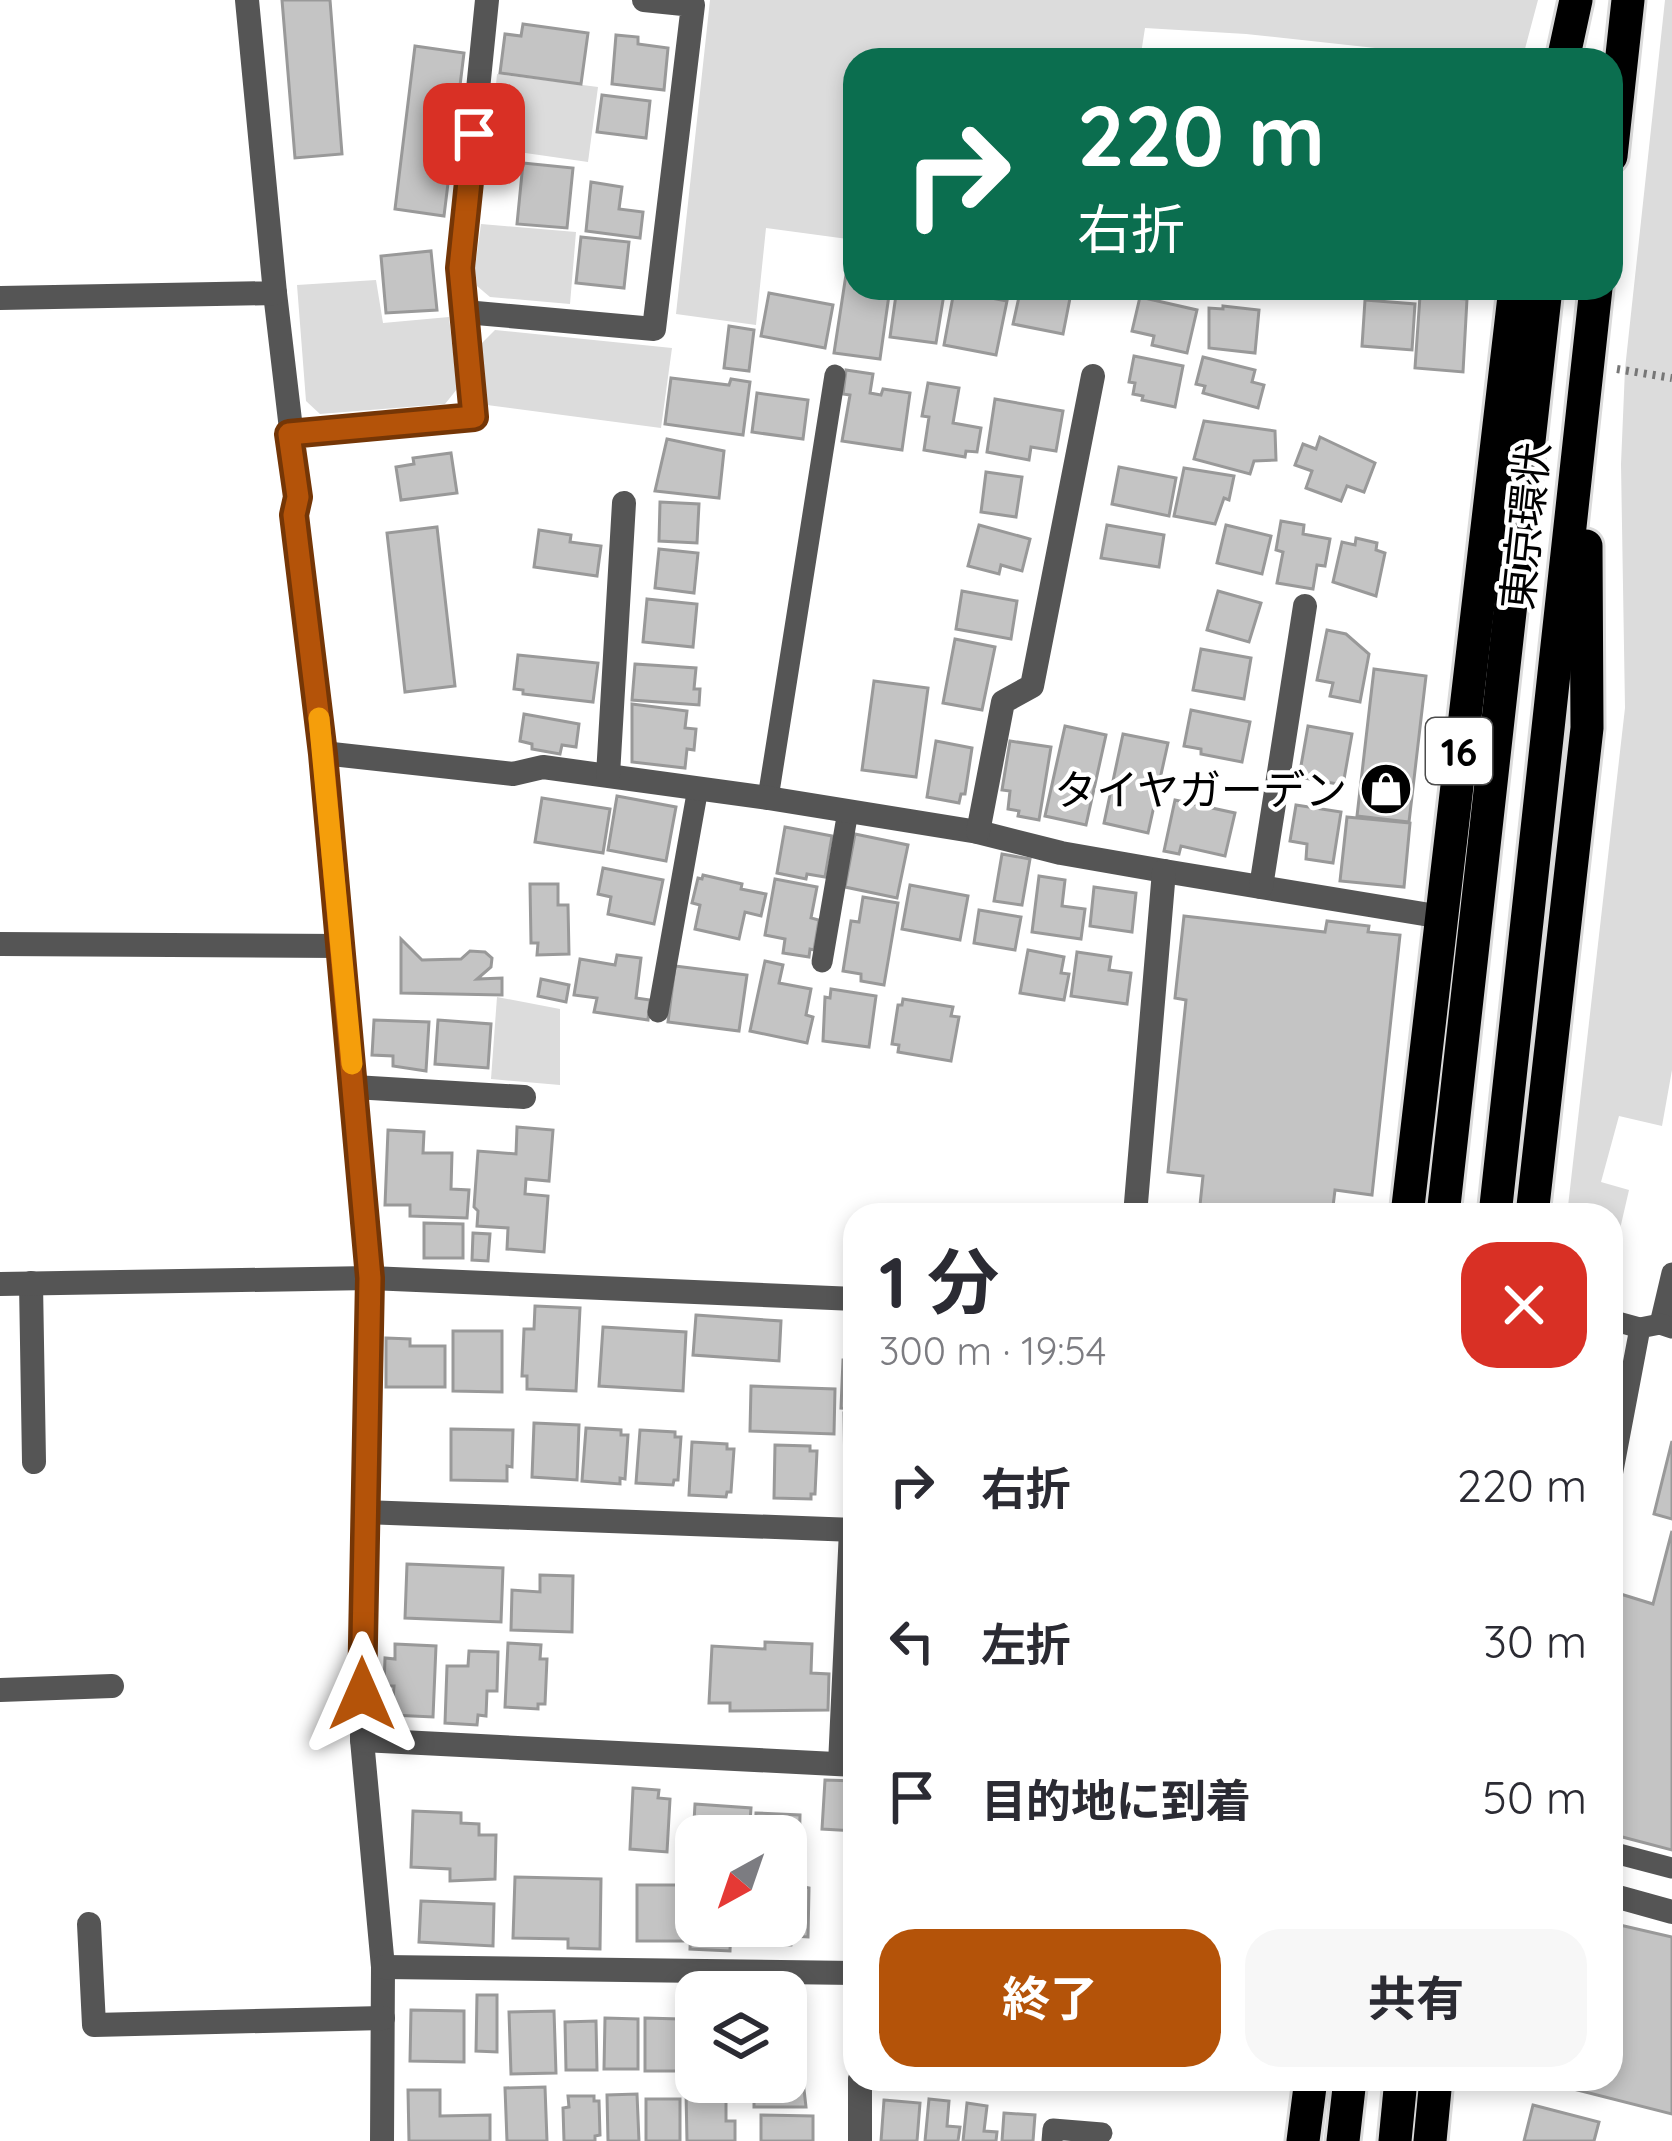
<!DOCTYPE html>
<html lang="ja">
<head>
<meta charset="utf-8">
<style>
  :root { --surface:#fff; --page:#f7f7f7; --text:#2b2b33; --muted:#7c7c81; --accent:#b45309 }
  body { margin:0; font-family:Quicksand,"Noto Sans JP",sans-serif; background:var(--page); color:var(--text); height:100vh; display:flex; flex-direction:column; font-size:45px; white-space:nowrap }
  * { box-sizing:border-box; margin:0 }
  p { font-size:39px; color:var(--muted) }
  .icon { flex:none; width:66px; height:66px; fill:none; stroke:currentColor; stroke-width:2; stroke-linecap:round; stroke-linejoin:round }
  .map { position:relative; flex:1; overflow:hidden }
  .side { position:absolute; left:843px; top:1203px; width:780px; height:888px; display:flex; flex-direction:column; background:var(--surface); border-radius:36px; box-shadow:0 6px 18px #0003 }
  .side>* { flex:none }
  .banner { position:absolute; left:843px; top:48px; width:780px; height:252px; border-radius:36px; box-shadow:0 6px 18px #0003; background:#0b6e4f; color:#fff; overflow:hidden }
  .needle { width:78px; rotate:220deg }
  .buttons { position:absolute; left:675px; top:1815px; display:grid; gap:24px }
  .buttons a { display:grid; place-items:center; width:132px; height:132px; border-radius:24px; background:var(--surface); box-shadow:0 6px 18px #0003; font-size:60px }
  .pin { position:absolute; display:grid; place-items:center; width:102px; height:102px; color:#fff; margin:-51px; border-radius:24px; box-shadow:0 6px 18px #0006 }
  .me { position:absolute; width:132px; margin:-66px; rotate:0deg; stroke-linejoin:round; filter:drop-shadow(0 0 9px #0008) }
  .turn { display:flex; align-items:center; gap:42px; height:252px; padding:0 36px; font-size:54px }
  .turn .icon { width:156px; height:156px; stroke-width:2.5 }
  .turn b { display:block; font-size:84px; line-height:102px }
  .round { display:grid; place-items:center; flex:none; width:126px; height:126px; border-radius:36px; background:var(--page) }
  .head { display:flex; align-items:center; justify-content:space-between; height:204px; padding:0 36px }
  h1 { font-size:72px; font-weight:700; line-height:90px }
  .action { display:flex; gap:24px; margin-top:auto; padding:24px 36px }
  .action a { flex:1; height:138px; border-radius:36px; background:var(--accent); color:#fff; font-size:48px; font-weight:700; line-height:138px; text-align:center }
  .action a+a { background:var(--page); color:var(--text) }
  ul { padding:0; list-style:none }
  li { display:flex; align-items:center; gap:36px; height:156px; padding:0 36px }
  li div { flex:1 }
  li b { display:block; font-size:45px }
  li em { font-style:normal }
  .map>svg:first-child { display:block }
  .green { fill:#dcdcdc }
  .building { fill:#c4c4c4; stroke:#999; stroke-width:3 }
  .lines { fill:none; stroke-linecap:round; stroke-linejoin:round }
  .trunk-casing { stroke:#dbdbdb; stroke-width:39 }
  .path { stroke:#777; stroke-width:8; stroke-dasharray:3 6; stroke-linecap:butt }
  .service { stroke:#555; stroke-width:21 }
  .minor { stroke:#555; stroke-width:24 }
  .tertiary { stroke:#555; stroke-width:24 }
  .trunk { stroke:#000; stroke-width:33 }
  .route-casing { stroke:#753606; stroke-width:30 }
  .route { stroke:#b45309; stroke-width:21 }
  .slow { stroke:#f59e0b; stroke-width:21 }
  .labels { text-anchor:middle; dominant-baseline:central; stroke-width:9; stroke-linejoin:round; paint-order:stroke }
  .shield { fill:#fff; stroke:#4c4c4c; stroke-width:3 }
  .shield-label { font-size:39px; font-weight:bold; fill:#000 }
  .street-label { font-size:42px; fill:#000; stroke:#fff }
  .poi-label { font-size:42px; fill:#000; stroke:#fff; text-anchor:end }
</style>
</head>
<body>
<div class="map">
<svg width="1672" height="2141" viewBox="0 0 1672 2141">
  <rect width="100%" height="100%" fill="#fff"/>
  <!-- green -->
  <g class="green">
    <polygon points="710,0 1538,0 1522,60 1485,60 1246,34 1145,28 1140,60 855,60 855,240 766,228 756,325 676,314"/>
    <polygon points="1665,0 1672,0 1672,1070 1662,1126 1619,1116 1601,1182 1629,1190 1611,1268 1611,1215 1567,1215 1625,708 1621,464 1625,369"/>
    <polygon points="497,74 598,87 588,162 490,148"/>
    <polygon points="481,224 576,232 570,304 490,297 477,286 475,268"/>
    <polygon points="376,280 383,323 449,317 457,389 445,404 320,414 306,401 297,285"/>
    <polygon points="495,330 672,348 661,428 487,405 481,344"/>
    <polygon points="497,997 560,1009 560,1085 491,1079"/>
  </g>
  <!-- building -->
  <g class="building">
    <polygon points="282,0 330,0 342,154 295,158"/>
    <polygon points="523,24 588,33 581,84 500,73 505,34 521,36"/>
    <polygon points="616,35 638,37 638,44 668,48 664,90 612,84"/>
    <polygon points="415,46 464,53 444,216 395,209"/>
    <polygon points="602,95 650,101 646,138 597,132"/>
    <polygon points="523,163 573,168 567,228 517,224"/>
    <polygon points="591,182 622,187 619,209 643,212 640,238 586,231"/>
    <polygon points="581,237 629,242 624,288 576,283"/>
    <polygon points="431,251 437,310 386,313 381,256"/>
    <polygon points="849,255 855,256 855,288 890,288 880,359 834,353"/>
    <polygon points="897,288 945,288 936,343 890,337"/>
    <polygon points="1021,288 1072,288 1063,334 1013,324"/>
    <polygon points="954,291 1007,301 996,355 944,345"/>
    <polygon points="769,293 833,305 825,348 761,336"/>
    <polygon points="1420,296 1467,299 1463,372 1415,368"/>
    <polygon points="1140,297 1197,310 1187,353 1152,345 1154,336 1132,331"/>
    <polygon points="1365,300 1415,304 1412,350 1362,346"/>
    <polygon points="1223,306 1259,310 1255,353 1209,348 1209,308 1223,309"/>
    <polygon points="729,326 754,330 749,371 724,368"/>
    <polygon points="1134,356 1183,366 1175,407 1142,400 1143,396 1133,394 1135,383 1129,382"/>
    <polygon points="1203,357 1255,370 1252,382 1264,385 1258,408 1203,393 1205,386 1196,384"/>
    <polygon points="846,370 873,374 870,393 881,395 883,389 910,393 902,450 842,441 850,395 843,394"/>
    <polygon points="671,378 729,385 731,379 750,382 743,435 665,424"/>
    <polygon points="928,383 959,388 953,423 981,428 977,452 966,451 965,457 924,450 929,417 922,416"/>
    <polygon points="757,393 808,400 803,439 752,432"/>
    <polygon points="995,399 1063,411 1056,451 1031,447 1029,460 987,452"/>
    <polygon points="1204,421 1275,431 1276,460 1254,461 1250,474 1194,459"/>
    <polygon points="1320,437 1375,463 1364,492 1347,486 1341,501 1306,488 1312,471 1295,465 1303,444 1316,449"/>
    <polygon points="667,439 724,451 719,498 655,491"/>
    <polygon points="451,453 457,493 401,500 396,467 414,464 413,458"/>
    <polygon points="1119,467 1176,478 1169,516 1112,504"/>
    <polygon points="1184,468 1234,476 1229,500 1224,498 1215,524 1174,516"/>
    <polygon points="986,472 1022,477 1016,517 981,512"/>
    <polygon points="660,502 699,504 697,543 659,541"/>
    <polygon points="1281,521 1304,525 1303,534 1330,539 1325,566 1317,565 1313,589 1277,583 1283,552 1276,550"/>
    <polygon points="979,525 1030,539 1022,571 1001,565 999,574 968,566"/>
    <polygon points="1107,525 1164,535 1159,567 1101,558"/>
    <polygon points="1226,525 1271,536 1262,574 1217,563"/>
    <polygon points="437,527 455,686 405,692 387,533"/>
    <polygon points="539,530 571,535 570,542 601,546 597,576 534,567"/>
    <polygon points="1356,538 1377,543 1376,550 1385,553 1376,596 1333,582 1342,542 1355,545"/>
    <polygon points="659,549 698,553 694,593 655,588"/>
    <polygon points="962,591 1017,601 1011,639 956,629"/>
    <polygon points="1218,591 1261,603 1249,642 1207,630"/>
    <polygon points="647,599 697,604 693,647 643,642"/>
    <polygon points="1327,630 1346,634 1369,654 1360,702 1330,696 1333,683 1317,680"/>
    <polygon points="955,639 995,647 982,710 943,703"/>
    <polygon points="1201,649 1251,658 1244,699 1193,690"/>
    <polygon points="518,655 598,663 593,702 523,694 523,690 514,689"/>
    <polygon points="635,664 696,668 694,689 700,689 699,705 632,700"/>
    <polygon points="1374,669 1426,676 1409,822 1357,816"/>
    <polygon points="874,681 928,688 916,777 862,770"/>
    <polygon points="632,704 687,711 685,728 696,729 694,750 687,749 685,768 632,762"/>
    <polygon points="1191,710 1250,722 1242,762 1201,754 1201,749 1184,746"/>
    <polygon points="524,714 579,724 576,747 562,745 560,754 532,749 532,744 520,741"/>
    <polygon points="1065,726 1106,735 1086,825 1045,816"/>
    <polygon points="1308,726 1352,734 1343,785 1299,777"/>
    <polygon points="1123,734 1168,743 1148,833 1104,823"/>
    <polygon points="936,741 972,748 965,794 961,794 959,803 927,797"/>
    <polygon points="1010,741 1051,747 1039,820 1018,816 1019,811 1008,809 1010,791 1002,790"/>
    <polygon points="617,796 676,807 666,861 608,850"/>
    <polygon points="542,798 610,809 603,853 535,842"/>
    <polygon points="1175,800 1235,813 1225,856 1181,846 1179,854 1164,851"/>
    <polygon points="1296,805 1341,812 1333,863 1306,859 1307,844 1290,841"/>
    <polygon points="1347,817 1410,823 1404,887 1340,881"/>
    <polygon points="785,827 832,836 825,877 807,874 806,879 777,873"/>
    <polygon points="855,834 908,845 897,898 845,887"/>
    <polygon points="1002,854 1030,859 1022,905 994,901"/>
    <polygon points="603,868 663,880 654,924 608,914 611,897 598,894"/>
    <polygon points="703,875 742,884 741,889 766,894 761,916 745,912 739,939 695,929 700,905 692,903 698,878 702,879"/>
    <polygon points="1039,876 1065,880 1062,906 1085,909 1081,939 1032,932"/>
    <polygon points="775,879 817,887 811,918 819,920 814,950 810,949 809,957 783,953 785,939 765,935"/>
    <polygon points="530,884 558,884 558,905 568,905 569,954 537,955 538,943 531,943"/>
    <polygon points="910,885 968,896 960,940 902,929"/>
    <polygon points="1094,887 1136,893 1132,932 1090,926"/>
    <polygon points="863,897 898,903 884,985 861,981 861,974 843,971 851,921 859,922"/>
    <polygon points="979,910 1021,917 1015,950 974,943"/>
    <polygon points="1184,916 1325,932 1327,921 1369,926 1368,932 1400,935 1372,1195 1335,1190 1332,1215 1285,1215 1200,1205 1203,1176 1168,1172 1186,1000 1175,998"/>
    <polygon points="401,939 422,960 461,959 470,951 485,952 492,958 491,967 477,979 502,978 502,995 401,993"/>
    <polygon points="1028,950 1064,957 1061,973 1069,974 1064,1000 1020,993"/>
    <polygon points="1077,952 1111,957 1109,970 1131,973 1127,1004 1071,996"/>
    <polygon points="617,955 641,958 636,998 650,1000 648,1020 594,1012 597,998 574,995 580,959 615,965"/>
    <polygon points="765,961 783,965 779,983 811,989 806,1015 813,1017 807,1043 750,1031"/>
    <polygon points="675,966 747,975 739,1031 668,1022"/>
    <polygon points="541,979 569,985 566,1002 538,996"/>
    <polygon points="831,989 876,996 869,1047 823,1041 825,997 830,998"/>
    <polygon points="903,999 953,1007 951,1016 959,1017 951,1061 898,1052 899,1045 892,1044 898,1005 902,1005"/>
    <polygon points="374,1020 429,1022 426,1071 393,1066 393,1056 372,1055"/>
    <polygon points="438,1020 491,1024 488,1068 435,1064"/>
    <polygon points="517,1127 553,1130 549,1181 526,1179 525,1194 548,1196 544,1252 507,1249 508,1228 477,1226 478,1211 474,1207 478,1151 516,1154"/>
    <polygon points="388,1130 424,1132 423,1153 452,1153 451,1189 469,1190 467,1218 410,1216 410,1205 385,1205"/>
    <polygon points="424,1223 463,1224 463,1258 424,1258"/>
    <polygon points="473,1233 490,1234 488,1261 472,1260"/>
    <polygon points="535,1306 580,1308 576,1391 527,1389 527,1376 522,1376 524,1329 534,1329"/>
    <polygon points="696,1315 781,1321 779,1361 693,1355"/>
    <polygon points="603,1327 686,1332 683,1391 599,1386"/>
    <polygon points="453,1331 502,1331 502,1392 453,1391"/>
    <polygon points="386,1338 410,1339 410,1346 445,1346 445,1387 386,1387"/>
    <polygon points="843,1360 855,1361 855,1409 841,1408"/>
    <polygon points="751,1386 835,1389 834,1434 750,1431"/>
    <polygon points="844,1413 855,1413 855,1476 845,1477"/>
    <polygon points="534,1423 579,1425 577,1480 532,1477"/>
    <polygon points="586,1428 621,1430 621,1435 628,1435 625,1479 620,1478 620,1484 582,1481"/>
    <polygon points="451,1429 513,1430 512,1467 507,1466 507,1481 451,1480"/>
    <polygon points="640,1430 675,1432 675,1437 681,1437 678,1480 674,1480 673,1485 636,1483"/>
    <polygon points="1672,1441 1672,1519 1654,1514"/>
    <polygon points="692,1442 727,1444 727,1449 734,1449 731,1492 727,1492 726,1497 689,1495"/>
    <polygon points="775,1445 810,1446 810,1451 817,1451 815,1494 811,1494 811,1499 774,1498"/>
    <polygon points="1672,1531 1672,1850 1611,1834 1611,1680 1617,1657 1611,1656 1611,1605 1614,1592 1653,1604"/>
    <polygon points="407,1564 503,1568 501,1622 405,1618"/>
    <polygon points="540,1575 573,1576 572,1632 511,1630 512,1590 540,1592"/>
    <polygon points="765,1642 812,1644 811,1673 829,1674 828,1710 730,1711 730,1703 709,1703 712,1646 765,1649"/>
    <polygon points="508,1643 541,1645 540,1659 547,1659 545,1704 538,1704 538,1709 505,1707"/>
    <polygon points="395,1644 436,1646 433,1717 392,1715 394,1686 384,1686 385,1658 395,1659"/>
    <polygon points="469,1651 498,1652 497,1691 487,1691 486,1716 478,1715 477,1725 445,1723 447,1666 468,1666"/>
    <polygon points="825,1780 855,1781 855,1831 822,1829"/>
    <polygon points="633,1788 659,1790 658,1798 670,1799 667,1852 630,1849"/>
    <polygon points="695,1804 751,1808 749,1836 696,1836 696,1858 692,1858"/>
    <polygon points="413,1811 461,1813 461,1823 479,1824 479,1835 496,1835 495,1879 450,1881 450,1869 411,1867"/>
    <polygon points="756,1813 800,1815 799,1860 786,1859 786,1836 755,1836"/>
    <polygon points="693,1871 696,1871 696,1926 731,1926 730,1951 690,1949"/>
    <polygon points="515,1877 601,1879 600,1949 568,1948 568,1939 513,1938"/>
    <polygon points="786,1880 804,1881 804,1887 809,1888 808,1937 792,1936 791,1945 753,1944 753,1926 786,1926"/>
    <polygon points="637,1885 684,1885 683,1941 637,1941"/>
    <rect x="847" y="1894" width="8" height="52"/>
    <polygon points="421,1901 494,1904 493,1946 419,1942"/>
    <polygon points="1611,1923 1672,1937 1672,2114 1534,2079 1611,2079"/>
    <polygon points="477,1995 497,1995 497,2052 476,2051"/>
    <polygon points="686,2005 696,2005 696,2072 687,2072"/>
    <polygon points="411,2010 464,2011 464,2062 410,2061"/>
    <polygon points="554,2011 556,2073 511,2074 509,2012"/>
    <polygon points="605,2018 638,2019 638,2069 604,2069"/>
    <polygon points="645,2018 679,2019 679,2071 645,2071"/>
    <polygon points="596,2021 597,2070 566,2070 565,2022"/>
    <polygon points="786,2054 800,2054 806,2107 754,2107 754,2082 786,2082"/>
    <polygon points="545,2087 547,2141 507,2141 505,2088"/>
    <polygon points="408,2090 440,2090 440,2116 490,2115 490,2141 409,2141"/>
    <polygon points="686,2092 726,2092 726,2121 735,2121 735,2141 687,2141"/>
    <polygon points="637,2094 639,2141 608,2141 607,2095"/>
    <polygon points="568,2096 594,2096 594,2101 599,2101 600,2135 595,2136 595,2141 564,2141 563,2108 569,2107"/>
    <rect x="646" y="2099" width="34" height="42"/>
    <polygon points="929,2099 949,2101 947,2126 960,2127 958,2141 925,2141"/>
    <polygon points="884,2100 920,2103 917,2141 881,2141"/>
    <polygon points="967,2103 987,2106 984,2131 997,2132 996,2141 963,2141"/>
    <polygon points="1533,2105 1599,2122 1594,2141 1524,2141"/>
    <polygon points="1004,2113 1035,2115 1033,2141 1002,2141"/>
    <polygon points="761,2115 813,2116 813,2141 761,2141"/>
  </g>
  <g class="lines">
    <!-- trunk casing -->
    <g class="trunk-casing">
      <g id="trunk">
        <polyline points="1563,60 1576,0"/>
        <polyline points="1611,156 1628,0"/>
        <polyline points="1407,1215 1515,288"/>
        <polyline points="1443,1215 1546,288"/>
        <polyline points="1495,1215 1596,288"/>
        <polyline points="1532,1215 1587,728 1586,546"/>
        <polyline points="1303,2141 1311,2079"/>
        <polyline points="1343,2141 1350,2079"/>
        <polyline points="1395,2141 1401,2079"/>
        <polyline points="1430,2141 1436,2079"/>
      </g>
    </g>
    <!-- path -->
    <polyline class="path" points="1617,369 1672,378"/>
    <!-- service -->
    <g class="service">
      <polyline points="768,798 835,375"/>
      <polyline points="822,962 848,811"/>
      <polyline points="658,1012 698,788"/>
      <polyline points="1611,1320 1640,1328"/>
      <polyline points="1660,1324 1672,1273"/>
      <polyline points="1611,1481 1640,1328 1660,1324 1672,1328"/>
      <polyline points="1611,1852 1672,1868"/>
      <polyline points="1052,2141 1053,2129 1102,2133"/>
    </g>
    <!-- minor -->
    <g class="minor">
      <polyline points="275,293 299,497 294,516 323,753 370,1278 363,1512 362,1740 383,1967 382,2141"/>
      <polyline points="465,312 654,329 693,5 644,0"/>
      <polyline points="289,433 474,417 460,268 487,0"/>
      <polyline points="323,753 513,774 543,767 768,798 978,832 1061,853 1164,871 1442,917"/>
      <polyline points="608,775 624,503"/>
      <polyline points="978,832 1003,702 1032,686 1093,376"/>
      <polyline points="1261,887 1305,606"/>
      <polyline points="0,944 341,946"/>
      <polyline points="354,1087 524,1097"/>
      <polyline points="1135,1215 1164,871"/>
      <polyline points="31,1283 34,1462"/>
      <polyline points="0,1284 370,1278 855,1299"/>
      <polyline points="363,1512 855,1530"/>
      <polyline points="0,1690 112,1686"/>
      <polyline points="362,1740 855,1765"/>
      <polyline points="840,1764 851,1530"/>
      <polyline points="1611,1895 1672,1912"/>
      <polyline points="89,1924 94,2025 383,2018"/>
      <polyline points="383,1967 855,1973"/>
      <polyline points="860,2079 860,2141"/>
    </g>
    <!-- tertiary -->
    <polyline class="tertiary" points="0,298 275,293 247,0"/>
    <!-- trunk -->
    <use href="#trunk" class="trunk"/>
  </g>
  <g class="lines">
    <!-- route casing -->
    <g class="route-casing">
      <polyline id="route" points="362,1694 370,1278 323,754 294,515 298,497 289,434 474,417 460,268 474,134"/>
    </g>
    <!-- route -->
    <use href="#route" class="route"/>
    <!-- slow -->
    <polyline class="slow" points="319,718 352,1064"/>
  </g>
  <!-- icons -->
  <defs>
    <g id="shop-disc" transform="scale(2.7)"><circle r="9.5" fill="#000" stroke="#fff"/><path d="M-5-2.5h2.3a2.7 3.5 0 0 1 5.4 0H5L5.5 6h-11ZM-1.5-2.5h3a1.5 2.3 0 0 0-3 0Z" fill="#fff"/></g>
  </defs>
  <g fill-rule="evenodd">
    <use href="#shop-disc" x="1386" y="789"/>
  </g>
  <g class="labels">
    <!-- shield labels -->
    <rect class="shield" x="1426" y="718" width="66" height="66" rx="9"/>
    <g class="shield-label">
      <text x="1459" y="751">16</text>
    </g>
    <!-- street labels -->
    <g class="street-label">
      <text transform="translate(1525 526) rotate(-84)">東京環状</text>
    </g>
    <!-- poi labels -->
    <g class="poi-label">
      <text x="1347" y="789">タイヤガーデン</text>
    </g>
  </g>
</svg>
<div class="buttons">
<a><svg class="needle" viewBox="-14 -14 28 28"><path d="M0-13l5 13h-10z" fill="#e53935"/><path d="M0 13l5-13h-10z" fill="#7c7c81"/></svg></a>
<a><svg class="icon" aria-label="layers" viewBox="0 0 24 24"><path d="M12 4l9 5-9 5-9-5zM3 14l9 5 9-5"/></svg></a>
</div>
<div class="pin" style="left:474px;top:134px;background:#d93025"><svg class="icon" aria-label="arrive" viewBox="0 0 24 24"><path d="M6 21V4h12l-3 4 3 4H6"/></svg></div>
<svg class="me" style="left:362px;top:1694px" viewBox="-20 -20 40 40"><path d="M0-17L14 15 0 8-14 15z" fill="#b45309" stroke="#fff" stroke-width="4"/></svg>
<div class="banner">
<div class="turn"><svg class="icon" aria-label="right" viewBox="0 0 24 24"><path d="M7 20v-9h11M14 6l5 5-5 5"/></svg><div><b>220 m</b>右折</div></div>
</div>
<section class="side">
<div class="head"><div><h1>1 分</h1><p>300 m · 19:54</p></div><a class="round" style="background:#d93025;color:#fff"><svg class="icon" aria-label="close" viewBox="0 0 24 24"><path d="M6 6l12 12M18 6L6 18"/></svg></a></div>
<ul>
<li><svg class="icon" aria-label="right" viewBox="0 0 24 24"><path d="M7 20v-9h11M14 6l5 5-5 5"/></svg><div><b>右折</b></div><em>220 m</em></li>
<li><svg class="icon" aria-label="left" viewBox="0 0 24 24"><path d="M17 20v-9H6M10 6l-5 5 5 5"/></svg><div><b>左折</b></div><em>30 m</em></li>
<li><svg class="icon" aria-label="arrive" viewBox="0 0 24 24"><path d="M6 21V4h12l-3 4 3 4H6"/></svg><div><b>目的地に到着</b></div><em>50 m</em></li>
</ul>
<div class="action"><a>終了</a><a>共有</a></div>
</section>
</div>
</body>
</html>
